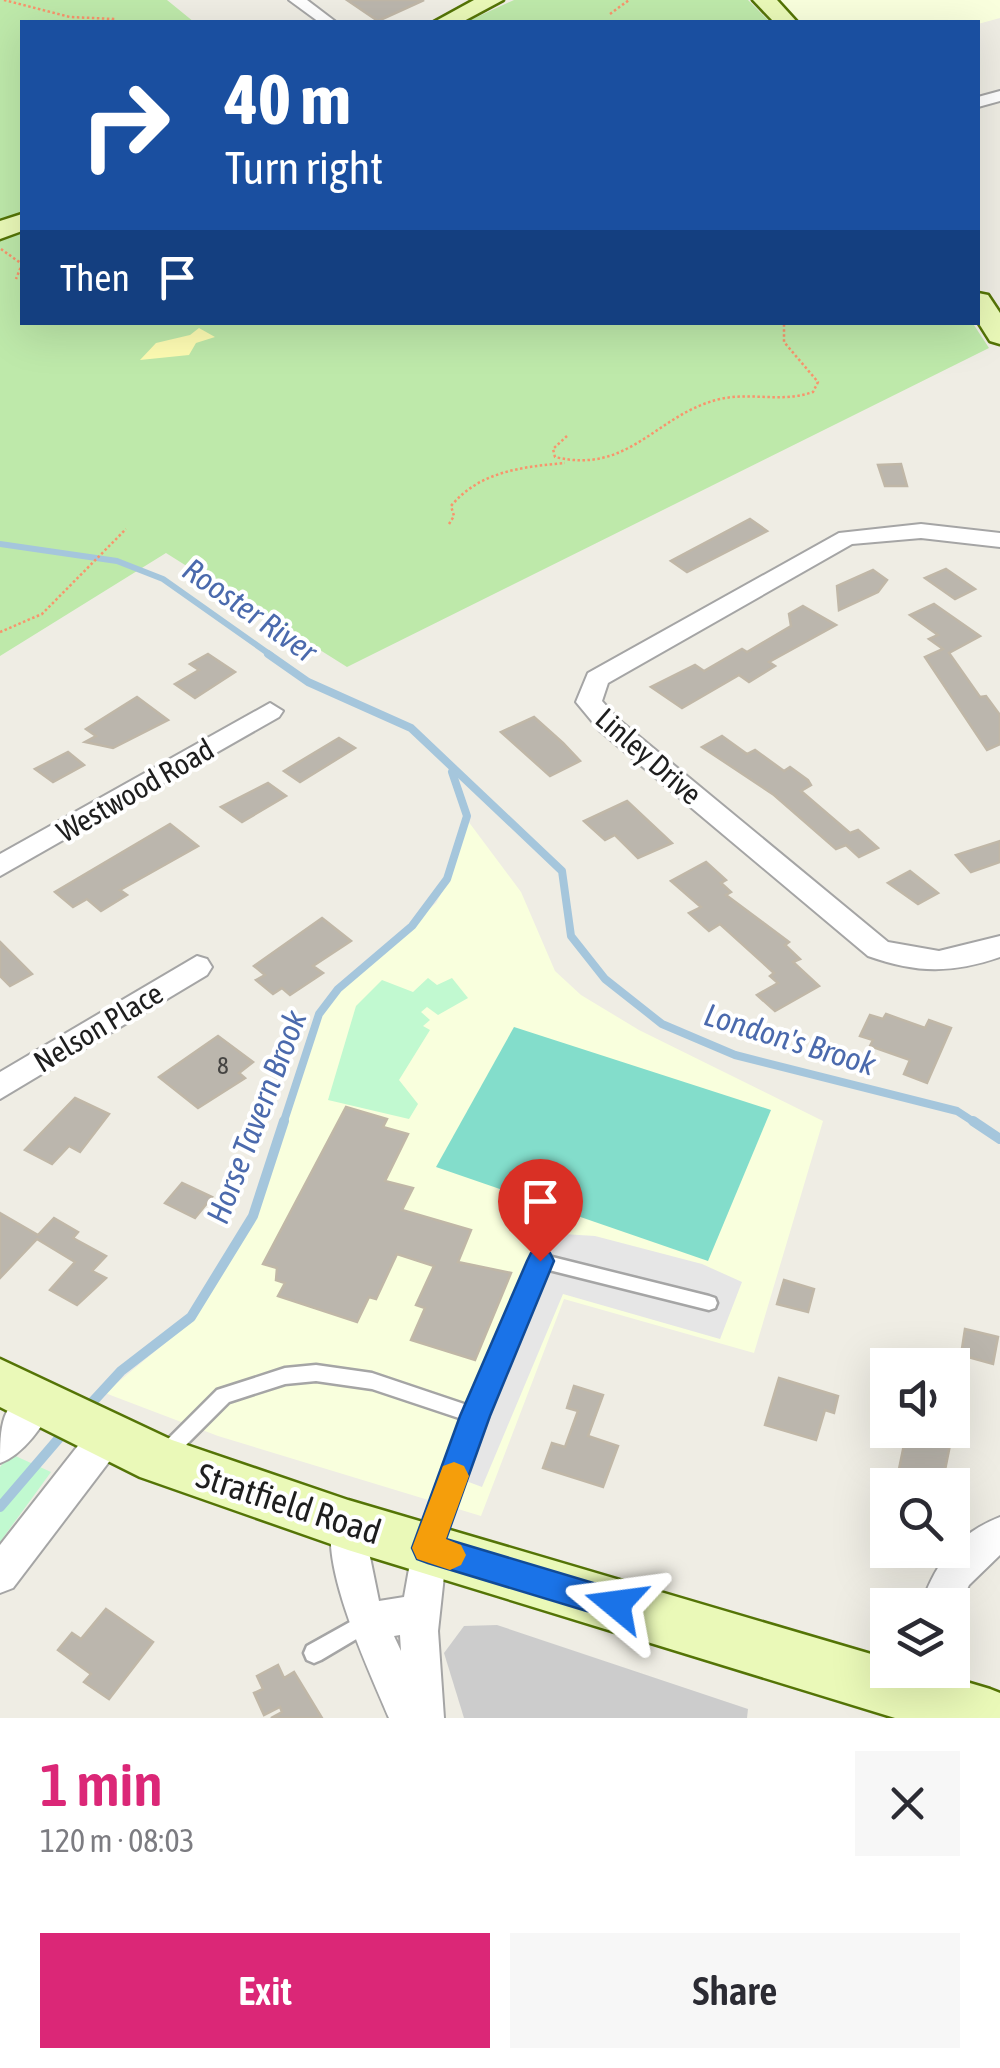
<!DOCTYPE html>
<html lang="en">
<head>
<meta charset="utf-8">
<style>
  :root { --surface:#fff; --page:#f7f7f7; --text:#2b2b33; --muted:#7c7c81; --accent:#db2777 }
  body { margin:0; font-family:"Asap Condensed",sans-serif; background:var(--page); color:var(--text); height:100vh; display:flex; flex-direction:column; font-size:38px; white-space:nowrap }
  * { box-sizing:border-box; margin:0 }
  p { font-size:32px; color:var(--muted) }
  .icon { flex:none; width:55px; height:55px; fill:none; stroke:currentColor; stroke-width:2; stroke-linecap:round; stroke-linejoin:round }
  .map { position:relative; height:1718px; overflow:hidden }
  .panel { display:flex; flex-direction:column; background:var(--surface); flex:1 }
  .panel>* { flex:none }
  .banner { position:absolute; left:20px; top:20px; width:960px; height:305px; border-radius:0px; box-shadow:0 10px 40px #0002; background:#1a4fa0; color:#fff; overflow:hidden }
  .fabs { position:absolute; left:870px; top:1348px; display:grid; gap:20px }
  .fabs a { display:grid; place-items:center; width:100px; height:100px; border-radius:0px; background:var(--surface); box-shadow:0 10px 40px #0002; font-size:50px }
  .pin { position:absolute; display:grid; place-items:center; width:85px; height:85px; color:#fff; margin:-102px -42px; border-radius:50% 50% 50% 0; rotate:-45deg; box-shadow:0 0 10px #0007 }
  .pin .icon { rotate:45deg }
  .me { position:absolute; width:110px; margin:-55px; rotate:286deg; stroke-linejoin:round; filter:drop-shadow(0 0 8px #0008) }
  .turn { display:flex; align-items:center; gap:35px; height:210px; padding:0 40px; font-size:45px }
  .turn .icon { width:130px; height:130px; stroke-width:2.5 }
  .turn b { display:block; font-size:70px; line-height:85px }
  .then { display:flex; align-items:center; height:95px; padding:0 40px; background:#0003; gap:20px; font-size:38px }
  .round { display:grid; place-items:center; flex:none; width:105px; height:105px; border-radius:0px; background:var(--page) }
  .summary { display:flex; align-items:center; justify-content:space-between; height:170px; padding:0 40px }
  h1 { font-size:60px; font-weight:600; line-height:75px; color:var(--accent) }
  .cta { display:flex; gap:20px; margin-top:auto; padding:20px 40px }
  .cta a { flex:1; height:115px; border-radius:0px; background:var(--accent); color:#fff; font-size:40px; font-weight:600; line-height:115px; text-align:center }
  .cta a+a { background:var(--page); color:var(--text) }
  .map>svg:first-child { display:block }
  .education { fill:#f9ffdd }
  .religious { fill:#ccc }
  .grass { fill:#bee9aa }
  .sand { fill:#fefcb3 }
  .park { fill:#c1f9d0 }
  .pitch { fill:#83ddcb }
  .parking { fill:#e6e6e6 }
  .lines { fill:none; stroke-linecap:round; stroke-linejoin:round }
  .stream-far2 { stroke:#a5c6dc; stroke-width:6 }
  .stream-far1 { stroke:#a5c6dc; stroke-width:8 }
  .stream { stroke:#a5c6dc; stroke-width:10 }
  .building { fill:#bbb6ad; stroke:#c0b7a7; stroke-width:2.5 }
  .lane-casing { stroke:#a5a5a5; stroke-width:5 }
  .street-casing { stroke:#a5a5a5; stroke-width:4 }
  .secondary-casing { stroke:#547406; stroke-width:5 }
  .path { stroke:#f8946c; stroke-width:2.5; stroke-dasharray:2.5 2.5; stroke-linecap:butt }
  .lane { fill:#fff; fill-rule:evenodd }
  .street { fill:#fff; fill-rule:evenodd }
  .secondary { fill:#eaf9b8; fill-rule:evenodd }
  .route { fill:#1a73e8; stroke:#114b97; stroke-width:2.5 }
  .slow { fill:#f59e0b }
  .labels { text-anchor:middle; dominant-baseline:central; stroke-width:8; stroke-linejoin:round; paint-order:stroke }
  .number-label { font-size:25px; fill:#454442 }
  .street-label { font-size:30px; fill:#1e1e1e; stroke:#fff }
  .water-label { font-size:32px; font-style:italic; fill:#4b6aad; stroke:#fff }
  .near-street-label { font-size:35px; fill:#1e1e1e; stroke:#fff }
</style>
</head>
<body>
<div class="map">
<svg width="1000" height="1718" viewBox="0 0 1000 1718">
  <rect width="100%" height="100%" fill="#efede4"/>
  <!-- education -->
  <g class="education">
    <polygon points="778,0 1000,0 1000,18 978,24 799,22"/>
    <polygon points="468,821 521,892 555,971 581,995 639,1030 823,1121 754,1353 564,1299 481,1516 218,1436 105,1393 194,1319 255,1218 322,1014 340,990 436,903 448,881"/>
  </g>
  <!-- religious -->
  <polygon class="religious" points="497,1625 748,1709 747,1718 464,1718 444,1653 464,1626"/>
  <!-- grass -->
  <g class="grass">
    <polygon points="0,0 167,0 194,22 22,22 22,322 972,322 989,348 347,667 166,553 0,656"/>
    <polygon points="514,0 748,0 770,22 466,22"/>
  </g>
  <!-- sand -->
  <polygon class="sand" points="199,328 215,337 196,343 189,355 140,360 156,343 190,335"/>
  <!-- park -->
  <g class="park">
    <polygon points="428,978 437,985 452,978 468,998 438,1015 427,1007 421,1012 430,1020 423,1026 430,1030 399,1080 418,1104 409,1119 328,1100 356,1006 382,980 413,992"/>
    <polygon points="11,1454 51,1472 0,1542 0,1467"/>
  </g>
  <!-- pitch -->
  <polygon class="pitch" points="514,1027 771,1110 708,1261 436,1167"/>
  <!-- parking -->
  <polygon class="parking" points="532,1232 595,1236 702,1264 742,1282 720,1339 563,1294 482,1487 458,1478 545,1271"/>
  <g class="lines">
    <!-- stream-far2 -->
    <polyline class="stream-far2" points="0,544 117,561 163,579 272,656"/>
    <!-- stream-far1 -->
    <g class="stream-far1">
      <polyline points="268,654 308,682 411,728 562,871 571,936 605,979 662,1024 735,1055 957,1111 977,1124"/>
      <polyline points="283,1124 319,1014 338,989 412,926 447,879 467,816 452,772"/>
    </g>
    <!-- stream -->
    <g class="stream">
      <polyline points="973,1121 1000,1139"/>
      <polyline points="86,1409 121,1371 191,1317 253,1216 284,1121"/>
      <polyline points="0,1507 66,1430"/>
    </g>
  </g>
  <!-- building -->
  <g class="building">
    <polygon points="347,0 424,0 378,21"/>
    <polygon points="901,464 907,486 885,486 878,465"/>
    <polygon points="750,519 767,531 687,572 671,561"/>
    <polygon points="946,569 975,589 955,599 925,578"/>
    <polygon points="873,570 887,580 878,592 839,610 837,586"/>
    <polygon points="934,604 980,636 949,653 980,697 986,696 1000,715 1000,744 987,750 925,657 943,649 929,639 938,635 910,615"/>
    <polygon points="803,606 836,625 769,662 775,666 749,682 739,675 682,708 651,687 695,665 704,671 742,649 747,652 791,626 789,614"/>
    <polygon points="208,654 235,672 195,698 175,684 199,670 190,664"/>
    <polygon points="137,697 168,720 113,748 85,742 96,736 86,729"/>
    <polygon points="534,717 563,743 580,761 550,776 501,732"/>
    <polygon points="722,736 747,754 755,750 784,771 790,767 808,780 811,785 801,791 850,833 858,830 878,848 859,857 846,845 836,849 774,795 702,747"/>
    <polygon points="339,738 355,748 300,782 284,771"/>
    <polygon points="68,752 84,765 53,782 35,769"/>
    <polygon points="268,783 286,796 242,822 221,807"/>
    <polygon points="627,801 672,843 638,858 615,835 605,840 584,821"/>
    <polygon points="170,824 198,846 120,890 127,895 101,911 87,899 73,907 55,892"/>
    <polygon points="1000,841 1000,862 971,872 956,855"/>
    <polygon points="706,862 726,880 721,883 731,892 726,895 789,942 785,945 800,959 793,962 819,986 775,1011 757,995 778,983 770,976 774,973 720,924 709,931 689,913 701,907 671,881"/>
    <polygon points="910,871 938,893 918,904 888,883"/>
    <polygon points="322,918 351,941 313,966 323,973 290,995 282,988 273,994 256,980 265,975 254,966"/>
    <polygon points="0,942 32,974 10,986 0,976"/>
    <polygon points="886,1014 925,1028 929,1020 951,1028 927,1083 904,1074 910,1060 870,1046 873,1040 860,1036 870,1015 883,1019"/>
    <polygon points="218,1036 253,1062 239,1073 245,1078 198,1108 159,1077"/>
    <polygon points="75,1098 109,1114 80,1152 69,1146 52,1164 25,1150"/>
    <polygon points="346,1107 387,1119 383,1127 408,1134 385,1181 413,1188 402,1210 471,1230 458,1262 511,1273 475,1360 411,1340 425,1308 416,1305 434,1266 397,1254 376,1299 369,1297 357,1322 278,1296 285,1283 276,1280 277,1268 263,1264"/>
    <polygon points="182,1183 212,1197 195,1218 165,1203"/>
    <polygon points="0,1213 38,1235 54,1218 78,1232 73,1238 106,1256 92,1271 106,1278 77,1305 50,1290 75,1262 37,1239 0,1278"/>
    <polygon points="784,1280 814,1289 808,1312 777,1304"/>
    <polygon points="965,1329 998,1337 993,1364 961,1355"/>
    <polygon points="779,1378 838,1396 834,1413 825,1410 816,1440 765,1425"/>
    <polygon points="574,1386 603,1395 588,1436 618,1446 603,1487 543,1468 552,1443 565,1447 578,1411 567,1408"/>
    <polygon points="907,1430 953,1430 942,1485 898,1474"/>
    <polygon points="106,1609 153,1642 109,1699 84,1682 91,1674 58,1650 72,1633 81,1639"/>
    <polygon points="278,1665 284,1678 294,1672 322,1718 271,1718 282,1712 280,1707 264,1715 254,1693 263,1689 257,1676"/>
  </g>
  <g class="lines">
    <!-- lane casing -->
    <g class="lane-casing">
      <g id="lane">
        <polygon points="540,1254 709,1296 715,1298 717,1303 715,1308 709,1310 545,1269 484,1416 437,1549 430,1552 423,1549 421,1543 465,1420 372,1389 316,1381 285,1384 229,1402 171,1460 165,1462 159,1460 156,1454 159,1448 217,1390 285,1368 316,1365 372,1373 470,1406 532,1261 534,1256"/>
        <polygon points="368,1612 375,1614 378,1621 375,1628 321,1660 314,1663 307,1660 304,1653 307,1646"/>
      </g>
    </g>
    <!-- street casing -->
    <g class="street-casing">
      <g id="street">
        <polygon points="289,0 307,0 336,22 319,22"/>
        <polygon points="1000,91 1000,101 978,107 978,97"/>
        <path d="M 921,524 L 1000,533 L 1000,547 L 921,538 L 852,544 L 608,683 L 602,701 L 618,719 L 888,942 L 939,951 L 1000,936 L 1000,957 C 951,974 916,973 868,956 L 600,731 L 576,702 L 588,673 L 839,533 Z"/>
        <polygon points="270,703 283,711 279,717 0,876 0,854"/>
        <polygon points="197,956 207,959 212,967 207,975 0,1099 0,1072"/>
        <path d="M 37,1386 L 49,1391 L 55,1402 C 45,1424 23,1455 0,1463 C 0,1429 0,1400 37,1386 Z"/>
        <polygon points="108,1419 121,1424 126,1435 121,1446 13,1588 0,1593 0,1545 95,1424"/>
        <path d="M 348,1508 L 361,1513 L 379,1601 L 404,1597 L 415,1535 L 428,1530 L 441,1535 L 447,1548 L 438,1631 L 444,1718 L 389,1718 C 370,1672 315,1558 335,1513 ZM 400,1635 L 401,1651 L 394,1636 Z"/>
        <path d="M 1000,1517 L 1000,1555 L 969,1585 L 954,1618 L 952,1605 L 921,1605 C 936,1562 957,1534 1000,1517 Z"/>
      </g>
    </g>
    <!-- secondary casing -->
    <g class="secondary-casing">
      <g id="secondary">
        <polygon points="474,0 503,0 462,22 434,22"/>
        <polygon points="753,0 777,0 797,22 774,22"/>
        <polygon points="22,214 22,231 0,239 0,221"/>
        <polygon points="978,293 988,295 1000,313 1000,344 990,341 978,322"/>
        <polygon points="0,1359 172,1440 348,1500 888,1659 888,1670 926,1670 990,1689 1000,1693 1000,1718 895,1718 348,1550 140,1477 0,1407"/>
      </g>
    </g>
    <!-- path -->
    <g class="path">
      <polyline points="4,0 70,17 115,19 110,22"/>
      <polyline points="610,14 629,0"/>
      <polyline points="1,249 22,264 16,279"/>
      <path d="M 567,436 L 553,449 L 555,457 C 630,475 656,414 720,399 C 751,392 782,403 813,392 L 818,382 L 784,342 L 784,322"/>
      <path d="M 449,524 L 454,516 L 451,506 C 480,471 522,467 565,463"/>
      <polyline points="0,632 42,614 126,529"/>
    </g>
    <!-- lane -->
    <use href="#lane" class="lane"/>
    <!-- street -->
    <use href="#street" class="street"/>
    <!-- secondary -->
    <use href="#secondary" class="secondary"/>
  </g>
  <!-- route -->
  <polygon class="route" points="540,1249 550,1253 554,1261 490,1416 446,1539 627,1593 631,1604 627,1615 616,1620 428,1563 417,1559 412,1548 460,1416 527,1261 531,1253"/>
  <!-- slow -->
  <polygon class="slow" points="454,1462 464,1466 469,1476 446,1539 461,1545 466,1555 461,1565 450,1570 417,1559 412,1548 443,1466"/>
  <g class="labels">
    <!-- number labels -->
    <g class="number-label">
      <text x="223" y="1065">8</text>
    </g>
    <!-- street labels -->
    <g class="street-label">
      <text transform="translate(649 756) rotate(41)">Linley Drive</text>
      <text transform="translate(135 790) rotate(-30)">Westwood Road</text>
      <text transform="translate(98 1027) rotate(-31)">Nelson Place</text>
    </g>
    <!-- water labels -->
    <g class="water-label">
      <text transform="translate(250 610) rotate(35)">Rooster River</text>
      <text transform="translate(790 1039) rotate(17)">London's Brook</text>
      <text transform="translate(256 1117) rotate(-69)">Horse Tavern Brook</text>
    </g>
    <!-- near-street labels -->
    <g class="near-street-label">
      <text transform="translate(289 1503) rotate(18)">Stratfield Road</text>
    </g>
  </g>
</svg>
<div class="fabs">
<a><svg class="icon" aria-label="sound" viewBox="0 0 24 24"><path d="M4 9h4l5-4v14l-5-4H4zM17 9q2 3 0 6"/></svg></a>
<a><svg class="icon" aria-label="search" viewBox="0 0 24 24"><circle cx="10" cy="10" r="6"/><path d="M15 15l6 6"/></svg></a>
<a><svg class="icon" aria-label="layers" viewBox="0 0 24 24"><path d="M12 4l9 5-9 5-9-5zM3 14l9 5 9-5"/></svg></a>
</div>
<div class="pin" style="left:540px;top:1261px;background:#d93025"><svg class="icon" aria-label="arrive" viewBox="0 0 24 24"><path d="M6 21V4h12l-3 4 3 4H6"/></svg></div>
<svg class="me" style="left:616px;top:1604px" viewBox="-20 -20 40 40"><path d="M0-17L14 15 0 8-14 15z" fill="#1a73e8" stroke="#fff" stroke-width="4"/></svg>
<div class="banner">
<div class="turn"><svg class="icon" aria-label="right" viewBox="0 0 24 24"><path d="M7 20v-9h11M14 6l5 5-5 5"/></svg><div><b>40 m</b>Turn right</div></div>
<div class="then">Then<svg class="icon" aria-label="arrive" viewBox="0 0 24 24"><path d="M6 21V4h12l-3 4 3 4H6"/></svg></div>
</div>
</div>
<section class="panel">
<div class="summary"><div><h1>1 min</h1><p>120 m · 08:03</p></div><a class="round"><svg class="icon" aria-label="close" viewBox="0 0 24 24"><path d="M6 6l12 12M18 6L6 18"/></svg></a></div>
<div class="cta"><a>Exit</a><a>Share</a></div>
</section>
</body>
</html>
